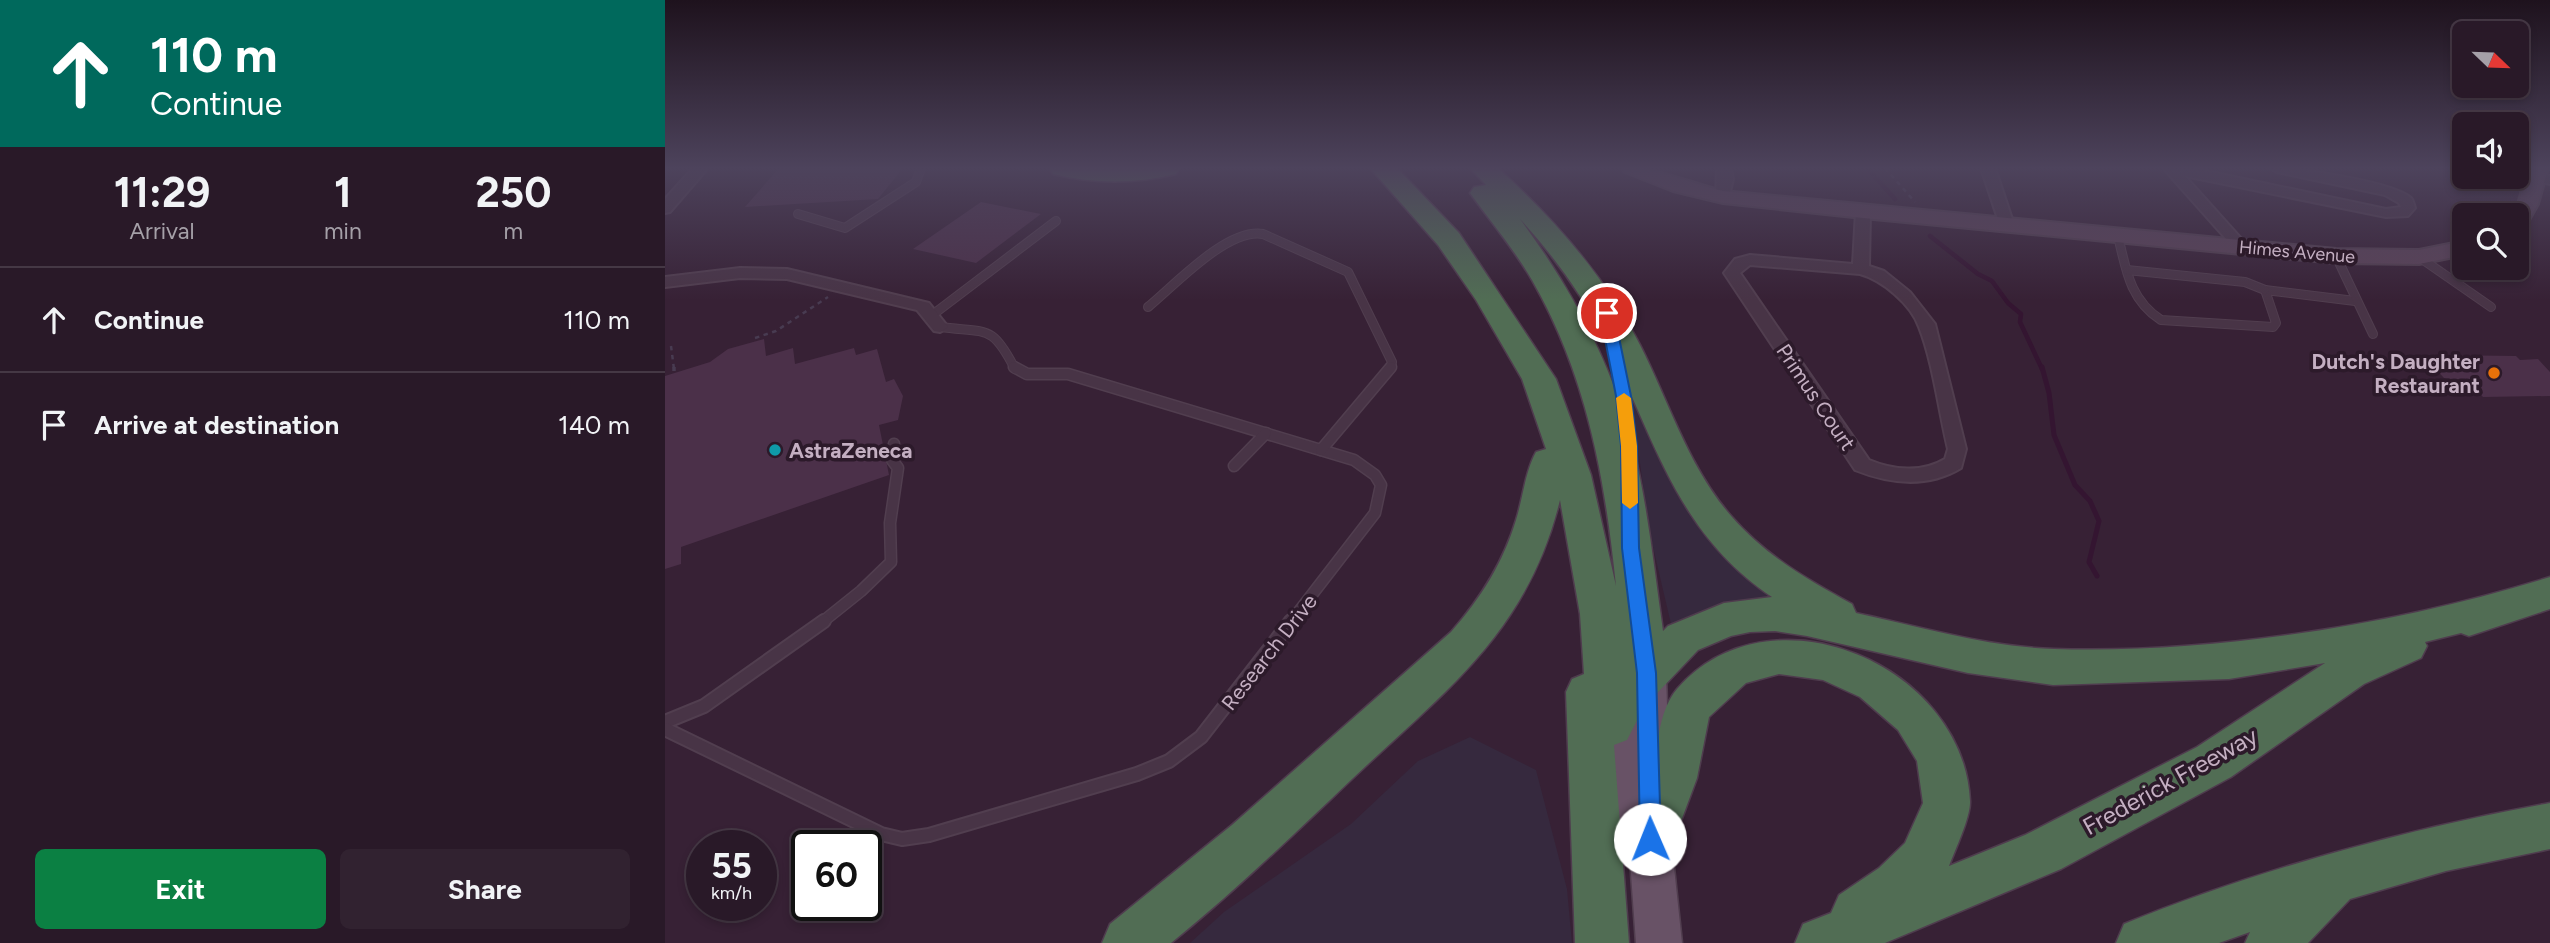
<!DOCTYPE html>
<html lang="en">
<head>
<meta charset="utf-8">
<style>
  :root { --surface:#291928; --page:#312230; --text:#f1f3f6; --muted:#a5a0a8; --line:#453845; --accent:#0b8043 }
  body { margin:0; font-family:Figtree,sans-serif; background:var(--page); color:var(--text); height:100vh; display:flex; flex-direction:column; font-size:26px; white-space:nowrap }
  * { box-sizing:border-box; margin:0 }
  p { font-size:23px; color:var(--muted) }
  .icon { flex:none; width:38px; height:38px; fill:none; stroke:currentColor; stroke-width:2; stroke-linecap:round; stroke-linejoin:round }
  .map { position:relative; flex:1; overflow:hidden }
  .side { display:flex; flex-direction:column; background:var(--surface); width:665px }
  .side>* { flex:none }
  .banner { background:#00695c; color:#fff; overflow:hidden }
  .needle { width:46px; rotate:113deg }
  .tools { position:absolute; left:1787px; top:21px; display:grid; gap:14px }
  .tools a { display:grid; place-items:center; width:77px; height:77px; border-radius:10px; background:var(--surface); box-shadow:0 4px 10px #0003,0 0 0 2px var(--line); font-size:35px }
  .speed { position:absolute; left:21px; top:830px; display:flex; gap:14px; font-size:35px; font-weight:700; text-align:center }
  .speed>* { display:grid; place-content:center; width:91px; height:91px; border-radius:50%; background:var(--surface); box-shadow:0 4px 10px #0003,0 0 0 2px var(--line); line-height:1 }
  .speed small { font-size:18px; font-weight:400 }
  .speed .limit { border:4px solid #111; border-radius:10px; background:#fff; color:#111 }
  .pin { position:absolute; display:grid; place-items:center; width:60px; height:60px; color:#fff; margin:-30px; border:4px solid #fff; border-radius:50%; box-shadow:0 2px 7px #0007 }
  .me { position:absolute; width:77px; margin:-38px; rotate:359deg; stroke-linejoin:round; filter:drop-shadow(0 0 5px #0008) }
  .turn { display:flex; align-items:center; gap:24px; height:147px; padding:0 35px; font-size:32px }
  .turn .icon { width:91px; height:91px; stroke-width:2.5 }
  .turn b { display:block; font-size:49px; line-height:60px }
  .eta { display:flex; justify-content:space-evenly; align-items:center; height:119px; text-align:center }
  .eta b { font-size:42px; font-weight:700; line-height:49px }
  .cta { display:flex; gap:14px; margin-top:auto; padding:14px 35px }
  .cta a { flex:1; height:80px; border-radius:10px; background:var(--accent); color:#fff; font-size:28px; font-weight:700; line-height:80px; text-align:center }
  .cta a+a { background:var(--page); color:var(--text) }
  ul { padding:0; list-style:none }
  li { display:flex; align-items:center; gap:21px; height:105px; padding:0 35px; border-top:2px solid var(--line) }
  li div { flex:1 }
  li b { display:block; font-size:26px }
  li em { font-style:normal }
  main { display:flex; flex:1; min-height:0 }
  .map>svg:first-child { display:block }
  .green { fill:#36293e }
  .lines { fill:none; stroke-linecap:round; stroke-linejoin:round }
  .stream-far1 { stroke:#341531; stroke-width:4.5 }
  .stream { stroke:#341531; stroke-width:5 }
  .building { fill:#4b3049 }
  .lane-far2-casing { stroke:#513e4f; stroke-width:10 }
  .lane-far1-casing { stroke:#513e4f; stroke-width:13 }
  .lane-casing { stroke:#513e4f; stroke-width:16 }
  .street-casing { stroke:#513e4f; stroke-width:4 }
  .secondary-casing { stroke:#513e4f; stroke-width:4 }
  .primary-casing { stroke:#513e4f; stroke-width:3 }
  .highway-casing { stroke:#4f3c4e; stroke-width:3 }
  .path-far1 { stroke:#483b51; stroke-width:2.5; stroke-dasharray:4.5 4.5; stroke-linecap:butt }
  .path { stroke:#483b51; stroke-width:3.5; stroke-dasharray:5 5; stroke-linecap:butt }
  .lane-far2 { stroke:#483446; stroke-width:8 }
  .lane-far1 { stroke:#483446; stroke-width:10 }
  .lane { stroke:#483446; stroke-width:12 }
  .street { fill:#483446; fill-rule:evenodd }
  .secondary { fill:#5a4257; fill-rule:evenodd }
  .primary { fill:#685266; fill-rule:evenodd }
  .highway { fill:#516d54; fill-rule:evenodd }
  .route { fill:#1a73e8; stroke:#114b97; stroke-width:2 }
  .slow { fill:#f59e0b }
  .food-dot { fill:#e8710a; stroke:#2c1a2a; stroke-width:2.5 }
  .culture-dot { fill:#0f9aa8; stroke:#2c1a2a; stroke-width:2.5 }
  .labels { text-anchor:middle; dominant-baseline:central; stroke-width:7; stroke-linejoin:round; paint-order:stroke }
  .far-street-label { font-size:18px; fill:#c4afc2; stroke:#2c1a2a }
  .poi-label { font-size:21px; font-weight:bold; fill:#c4afc2; stroke:#2c1a2a; text-anchor:end }
  .street-label { font-size:21px; fill:#c4afc2; stroke:#2c1a2a }
  .near-street-label { font-size:24px; fill:#c4afc2; stroke:#2c1a2a }
</style>
</head>
<body>
<main>
<section class="side">
<div class="banner">
<div class="turn"><svg class="icon" aria-label="ahead" viewBox="0 0 24 24"><path d="M12 20V5M6 11l6-6 6 6"/></svg><div><b>110 m</b>Continue</div></div>
</div>
<div class="eta">
<div><b>11:29</b><p>Arrival</p></div>
<div><b>1</b><p>min</p></div>
<div><b>250</b><p>m</p></div>
</div>
<ul>
<li><svg class="icon" aria-label="ahead" viewBox="0 0 24 24"><path d="M12 20V5M6 11l6-6 6 6"/></svg><div><b>Continue</b></div><em>110 m</em></li>
<li><svg class="icon" aria-label="arrive" viewBox="0 0 24 24"><path d="M6 21V4h12l-3 4 3 4H6"/></svg><div><b>Arrive at destination</b></div><em>140 m</em></li>
</ul>
<div class="cta"><a>Exit</a><a>Share</a></div>
</section>
<div class="map">
<svg width="1885" height="943" viewBox="0 0 1885 943">
  <rect width="100%" height="100%" fill="#372135"/>
  <!-- green -->
  <g class="green">
    <polygon points="963,374 991,432 1134,602 1010,627 1006,624 984,530"/>
    <polygon points="805,737 871,770 902,889 907,943 525,943 559,912 686,824 753,761"/>
  </g>
  <g class="lines">
    <!-- stream-far1 -->
    <g class="stream-far1">
      <polyline points="1202,168 1230,199"/>
      <polyline points="1265,236 1313,274 1327,281 1343,303 1356,314 1355,322 1377,369"/>
    </g>
    <!-- stream -->
    <polyline class="stream" points="1377,367 1384,393 1389,435 1410,485 1425,501 1434,521 1424,562 1432,576"/>
  </g>
  <!-- building -->
  <g class="building">
    <polygon points="114,168 238,168 213,199 80,207"/>
    <polygon points="316,202 376,214 311,263 248,249"/>
    <polygon points="99,339 101,356 128,348 130,364 189,348 191,355 212,349 221,382 229,379 238,396 233,420 214,425 224,475 16,547 16,564 0,569 0,376 45,362 63,349"/>
    <polygon points="1775,355 1851,356 1855,360 1873,359 1885,372 1885,396 1818,397 1803,381 1779,378 1763,361 1779,360"/>
  </g>
  <g class="lines">
    <!-- lane-far2 casing -->
    <g class="lane-far2-casing">
      <g id="lane-far2">
        <polyline points="133,214 180,228 251,182 256,168"/>
        <path d="M 1453,236 C 1461,270 1465,300 1496,320 L 1608,327 L 1611,323 L 1600,290 L 1690,301"/>
        <polyline points="1671,256 1708,334"/>
        <polyline points="1754,257 1826,307"/>
        <polyline points="1462,270 1580,282 1600,290"/>
        <path d="M 483,307 C 510,285 562,228 598,234 L 683,272 L 727,362 L 725,369"/>
        <polyline points="266,316 391,221"/>
        <path d="M 275,327 C 323,333 327,324 350,369"/>
      </g>
    </g>
    <!-- lane-far1 casing -->
    <g class="lane-far1-casing">
      <g id="lane-far1">
        <polyline points="349,367 362,374 403,374 689,460 710,475 716,485 710,513 625,623"/>
        <polyline points="656,450 726,367"/>
        <polyline points="569,466 601,433"/>
        <polyline points="156,623 196,591 226,562 225,523 233,468 227,460 229,444"/>
      </g>
    </g>
    <!-- lane casing -->
    <g class="lane-casing">
      <g id="lane">
        <polyline points="0,722 39,706 159,621"/>
        <polyline points="0,729 216,834 237,839 264,835 472,774 504,761 536,737 626,621"/>
      </g>
    </g>
    <!-- street casing -->
    <g class="street-casing">
      <g id="street">
        <polygon points="28,168 43,168 5,212 0,213 0,199"/>
        <polygon points="1052,168 1066,168 1068,179 1063,200 1053,200 1051,197"/>
        <polygon points="1316,168 1330,168 1349,225 1347,228 1342,229 1335,225"/>
        <path d="M 1498,168 L 1527,168 L 1721,209 L 1736,207 L 1734,203 L 1720,195 L 1612,172 L 1605,168 C 1630,167 1729,182 1746,198 C 1748,200 1749,205 1750,208 L 1743,216 L 1721,217 L 1520,176 L 1581,244 L 1584,247 L 1576,252 L 1571,250 Z"/>
        <polygon points="1852,168 1885,176 1885,184 1852,176"/>
        <path d="M 1198,208 L 1205,212 L 1204,266 L 1219,271 L 1245,292 L 1270,324 L 1301,449 L 1296,468 C 1263,488 1225,484 1190,470 L 1059,273 L 1070,259 L 1085,255 L 1188,264 L 1191,212 ZM 1085,265 L 1195,274 C 1217,280 1246,304 1254,327 C 1268,362 1274,412 1283,449 L 1280,459 C 1257,473 1228,470 1204,460 L 1075,273 Z"/>
        <polygon points="75,268 122,269 264,303 283,327 275,332 269,331 252,310 122,279 75,278 0,287 0,277"/>
      </g>
    </g>
    <!-- secondary casing -->
    <g class="secondary-casing">
      <g id="secondary">
        <path d="M 957,168 C 992,167 1024,183 1058,191 L 1671,249 L 1754,250 L 1799,241 L 1799,255 L 1754,264 L 1671,263 L 1198,218 L 1058,203 L 1008,191 L 960,172 Z"/>
        <polygon points="1863,168 1883,168 1873,204 1860,227 1852,228 1852,215 1846,215 1853,204"/>
      </g>
    </g>
    <!-- primary casing -->
    <g class="primary-casing">
      <polygon id="primary" points="982,657 995,662 1001,673 1006,839 1017,943 971,943 964,846 940,818 934,804 926,726 932,714 946,709 960,714 963,721 963,673 969,662"/>
    </g>
    <!-- highway casing -->
    <g class="highway-casing">
      <g id="highway">
        <path d="M 384,168 L 515,168 L 511,174 C 470,184 429,184 388,174 Z"/>
        <path d="M 705,168 L 732,168 L 794,233 L 891,379 L 926,475 L 951,586 C 940,478 922,376 867,280 C 849,249 826,222 805,193 L 809,187 L 821,185 L 805,168 L 833,168 C 889,219 940,276 975,345 C 1004,402 1024,469 1067,517 C 1101,556 1143,580 1187,604 L 1191,613 C 1256,627 1323,647 1389,649 C 1549,654 1734,624 1885,577 L 1885,609 L 1804,636 L 1796,633 L 1760,642 L 1762,646 L 1756,658 L 1699,684 L 1566,777 L 1396,869 L 1220,943 L 1130,943 L 1138,924 L 1166,913 L 1174,895 L 1214,868 L 1240,843 L 1258,803 L 1252,761 L 1233,730 L 1195,697 L 1158,680 L 1114,674 L 1081,683 L 1044,717 L 1032,778 L 1003,856 L 985,863 L 967,856 L 960,839 C 970,816 981,794 987,770 C 994,743 993,712 1012,689 C 1105,582 1299,665 1305,801 C 1306,816 1290,850 1284,866 L 1360,835 L 1532,747 L 1660,663 L 1564,679 L 1388,685 L 1303,673 L 1142,636 L 1110,631 L 1085,632 L 1066,636 L 1033,650 L 979,707 L 962,740 L 949,745 L 964,943 L 910,943 L 901,692 L 907,679 L 919,674 L 915,614 L 895,500 C 862,633 781,690 687,779 C 628,835 569,892 506,943 L 437,943 L 445,924 L 567,825 L 786,632 C 816,598 838,563 851,520 C 858,498 860,472 871,452 L 881,449 L 857,379 L 811,300 L 773,245 ZM 855,219 C 889,256 918,296 941,341 C 990,438 1011,533 1107,597 L 1059,603 L 1003,626 L 998,631 C 989,569 983,507 968,447 C 947,363 906,288 855,219 Z"/>
        <path d="M 1885,803 L 1885,849 L 1781,871 L 1685,899 L 1643,943 L 1580,943 L 1585,932 L 1554,943 L 1451,943 L 1459,924 C 1591,870 1745,828 1885,803 Z"/>
      </g>
    </g>
    <!-- path-far1 -->
    <g class="path-far1">
      <polyline points="1220,168 1250,202"/>
      <polyline points="90,338 111,331 163,297"/>
      <polyline points="6,346 9,369"/>
    </g>
    <!-- path -->
    <polyline class="path" points="9,367 9,371"/>
    <!-- lane-far2 -->
    <use href="#lane-far2" class="lane-far2"/>
    <!-- lane-far1 -->
    <use href="#lane-far1" class="lane-far1"/>
    <!-- lane -->
    <use href="#lane" class="lane"/>
    <!-- street -->
    <use href="#street" class="street"/>
    <!-- secondary -->
    <use href="#secondary" class="secondary"/>
    <!-- primary -->
    <use href="#primary" class="primary"/>
    <!-- highway -->
    <use href="#highway" class="highway"/>
  </g>
  <!-- sky -->
  <linearGradient id="sky" x2="0" y2="1"><stop stop-color="#1e121d"/><stop offset="0.56" stop-color="#4d435c"/><stop offset="1" stop-color="#4d435c" stop-opacity="0"/></linearGradient>
  <rect width="1885" height="300" fill="url(#sky)"/>
  <!-- route -->
  <polygon class="route" points="942,309 949,313 966,396 972,446 974,548 991,673 996,839 993,847 985,850 978,847 975,839 972,673 957,548 956,446 951,396 935,313"/>
  <!-- slow -->
  <polygon class="slow" points="959,393 966,398 972,446 973,503 965,509 957,503 956,446 951,398"/>
  <!-- markers -->
  <circle class="food-dot" cx="1829" cy="373" r="7"/>
  <circle class="culture-dot" cx="110" cy="450" r="7"/>
  <g class="labels">
    <!-- far-street labels -->
    <g class="far-street-label">
      <text transform="translate(1632 252) rotate(5)">Himes Avenue</text>
    </g>
    <!-- poi labels -->
    <g class="poi-label">
      <text x="1815" y="361">Dutch's Daughter<tspan x="1815" dy="24">Restaurant</tspan></text>
      <text x="124" y="450" text-anchor="start">AstraZeneca</text>
    </g>
    <!-- street labels -->
    <g class="street-label">
      <text transform="translate(1151 397) rotate(56)">Primus Court</text>
      <text transform="translate(604 652) rotate(-52)">Research Drive</text>
    </g>
    <!-- near-street labels -->
    <g class="near-street-label">
      <text transform="translate(1505 781) rotate(-29)">Frederick Freeway</text>
    </g>
  </g>
</svg>
<div class="tools">
<a><svg class="needle" viewBox="-14 -14 28 28"><path d="M0-13l5 13h-10z" fill="#e53935"/><path d="M0 13l5-13h-10z" fill="#a5a0a8"/></svg></a>
<a><svg class="icon" aria-label="sound" viewBox="0 0 24 24"><path d="M4 9h4l5-4v14l-5-4H4zM17 9q2 3 0 6"/></svg></a>
<a><svg class="icon" aria-label="search" viewBox="0 0 24 24"><circle cx="10" cy="10" r="6"/><path d="M15 15l6 6"/></svg></a>
</div>
<div class="speed"><div>55<small>km/h</small></div><div class="limit">60</div></div>
<div class="pin" style="left:942px;top:313px;background:#d93025"><svg class="icon" aria-label="arrive" viewBox="0 0 24 24"><path d="M6 21V4h12l-3 4 3 4H6"/></svg></div>
<svg class="me" style="left:985px;top:839px" viewBox="-20 -20 40 40"><circle r="19" fill="#fff"/><path d="M0-13L10 11 0 6-10 11z" fill="#1a73e8"/></svg>
</div>
</main>
</body>
</html>
